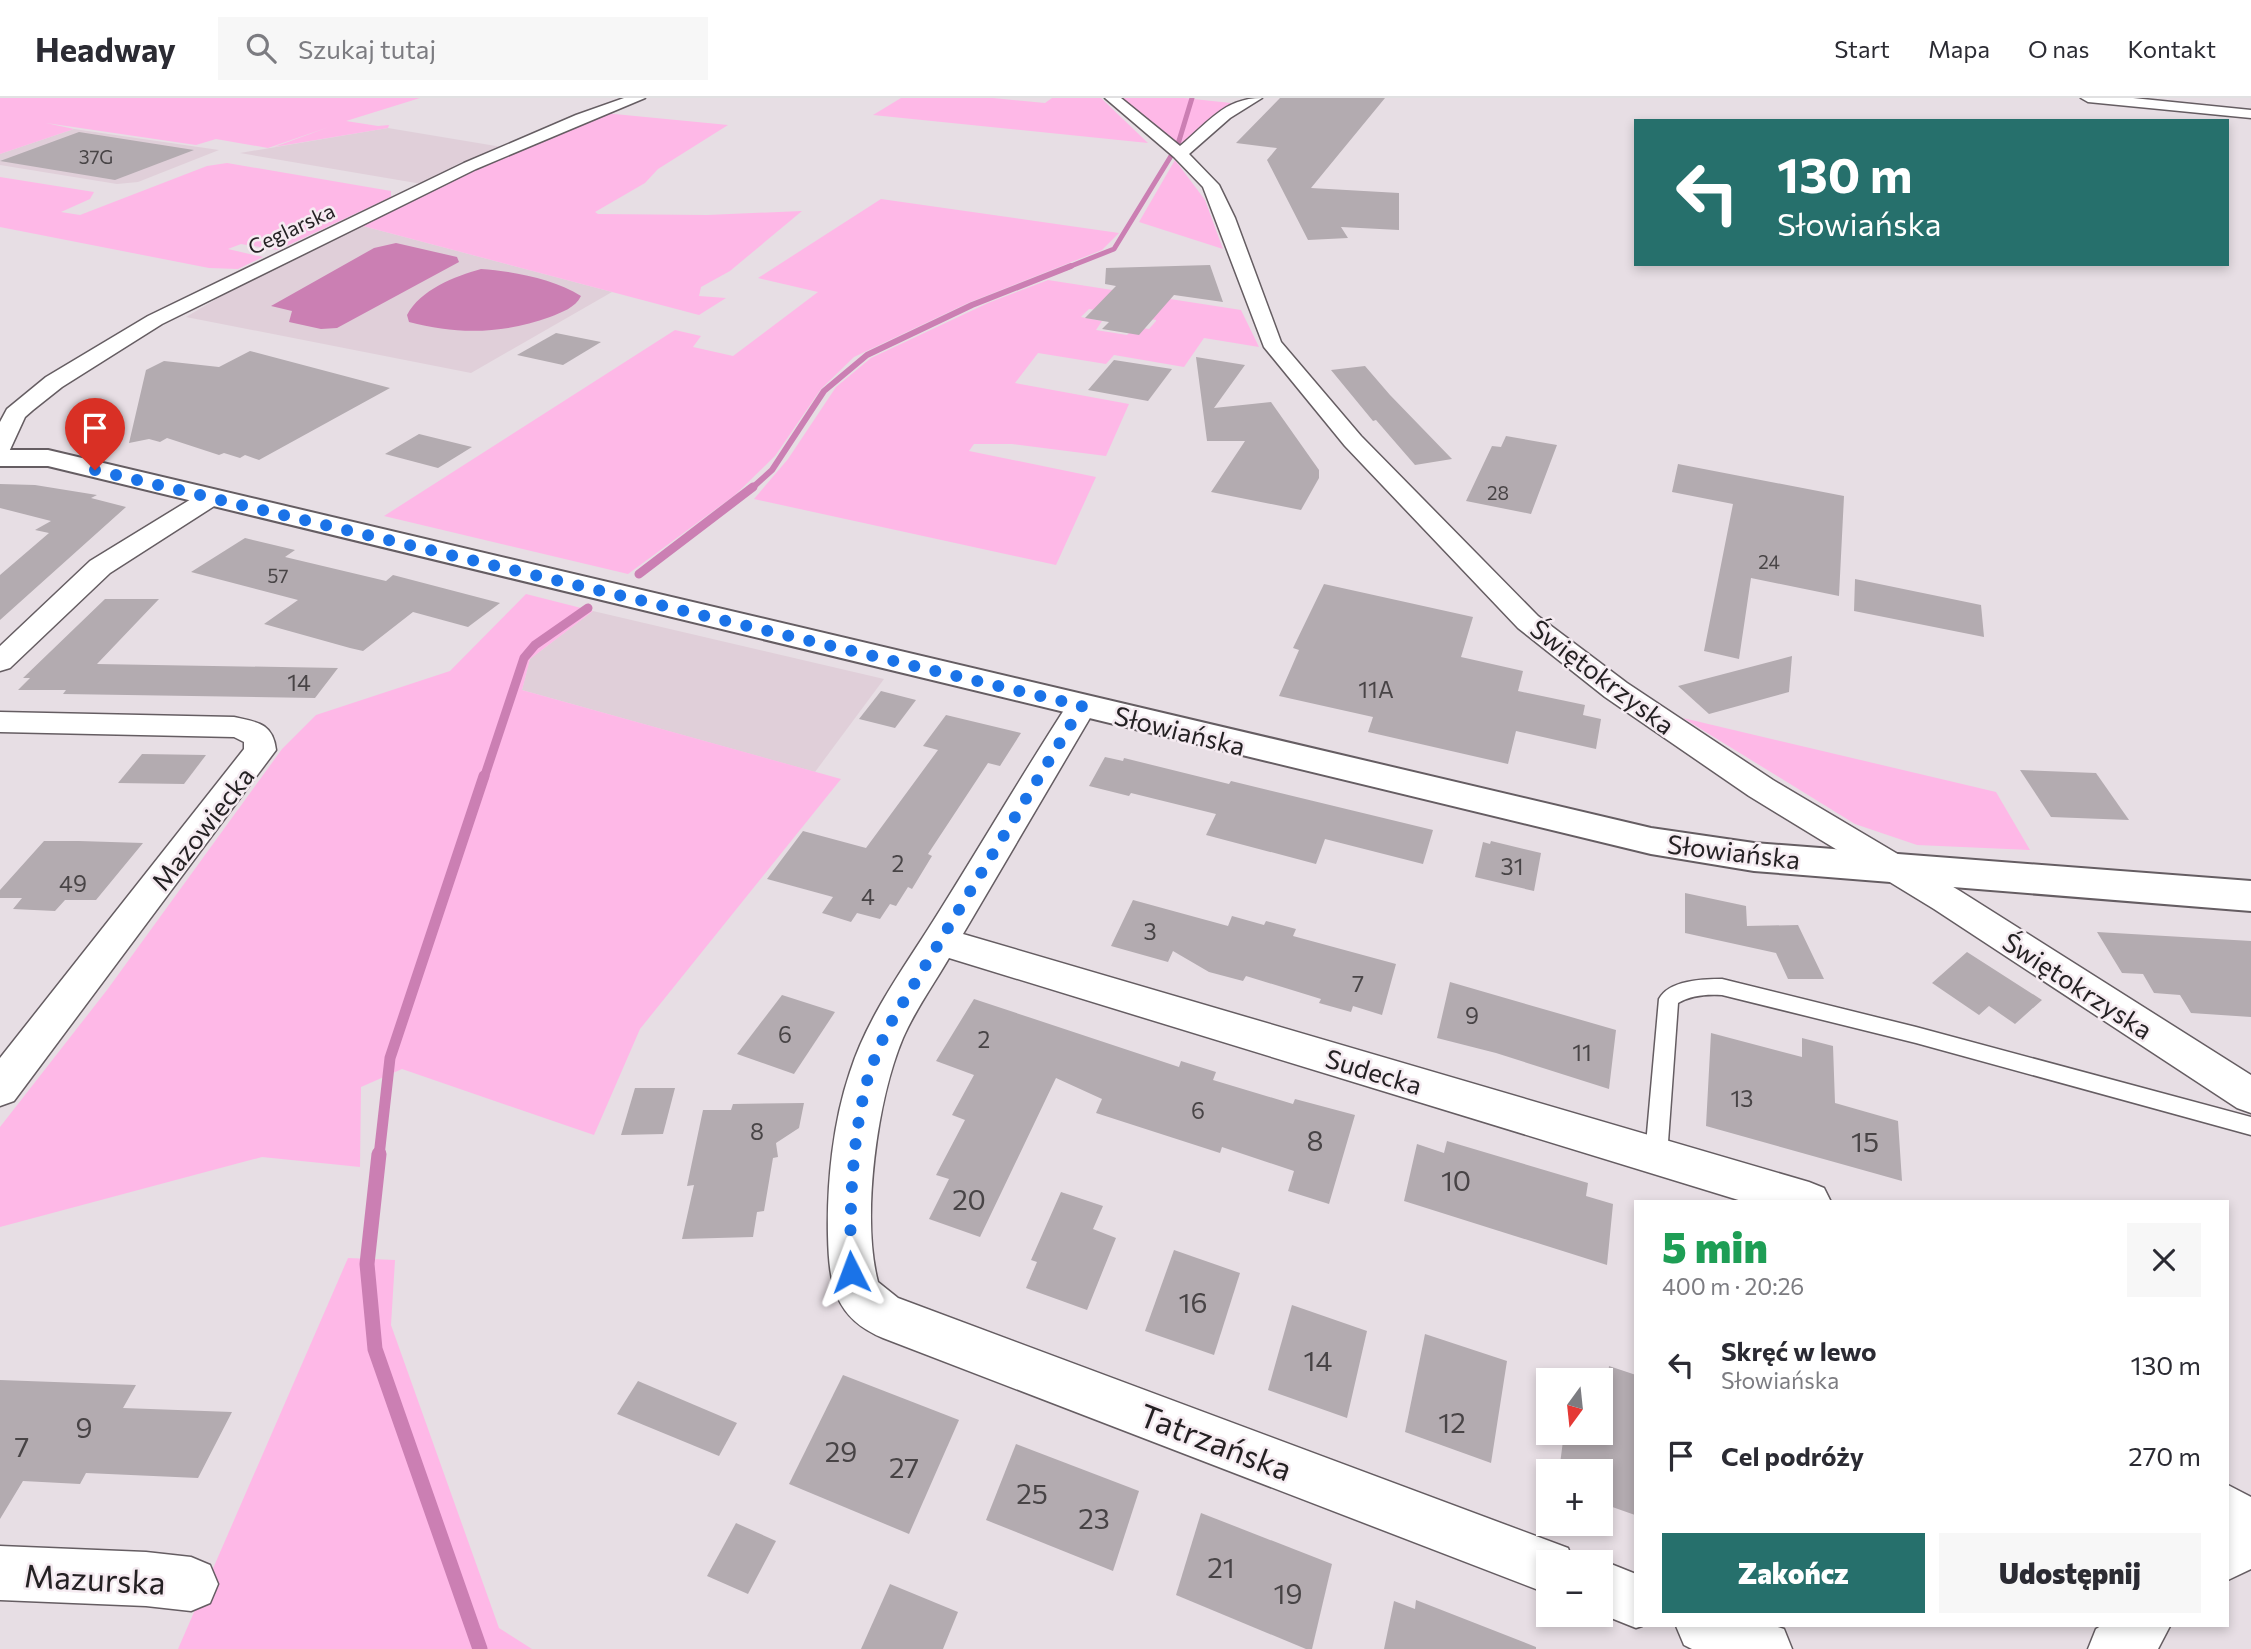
<!DOCTYPE html>
<html lang="pl">
<head>
<meta charset="utf-8">
<style>
  :root { --surface:#fff; --page:#f7f7f7; --text:#2b2b33; --muted:#7c7c81; --line:#e1e1e2; --accent:#26706c }
  body { margin:0; font-family:Commissioner,sans-serif; background:var(--page); color:var(--text); height:100vh; display:flex; flex-direction:column; font-size:26px; white-space:nowrap }
  * { box-sizing:border-box; margin:0 }
  p { font-size:23px; color:var(--muted) }
  .icon { flex:none; width:38px; height:38px; fill:none; stroke:currentColor; stroke-width:2; stroke-linecap:round; stroke-linejoin:round }
  .map { position:relative; flex:1; overflow:hidden }
  .drawer { position:absolute; left:1634px; top:1102px; width:595px; height:427px; display:flex; flex-direction:column; background:var(--surface); border-radius:0px; box-shadow:0 4px 10px #0003 }
  .drawer>* { flex:none }
  .top-card { position:absolute; left:1634px; top:21px; width:595px; height:147px; border-radius:0px; box-shadow:0 4px 10px #0003; background:#26706c; color:#fff; overflow:hidden }
  .needle { width:46px; rotate:195deg }
  .fabs { position:absolute; left:1536px; top:1270px; display:grid; gap:14px }
  .fabs a { display:grid; place-items:center; width:77px; height:77px; border-radius:0px; background:var(--surface); box-shadow:0 4px 10px #0003; font-size:35px }
  .pin { position:absolute; display:grid; place-items:center; width:60px; height:60px; color:#fff; margin:-72px -30px; border-radius:50% 50% 50% 0; rotate:-45deg; box-shadow:0 0 7px #0007 }
  .pin .icon { rotate:45deg }
  .me { position:absolute; width:77px; margin:-38px; rotate:357deg; stroke-linejoin:round; filter:drop-shadow(0 0 5px #0008) }
  .turn { display:flex; align-items:center; gap:24px; height:147px; padding:0 28px; font-size:32px }
  .turn .icon { width:91px; height:91px; stroke-width:2.5 }
  .turn b { display:block; font-size:49px; line-height:60px }
  .round { display:grid; place-items:center; flex:none; width:74px; height:74px; border-radius:0px; background:var(--page) }
  .overview { display:flex; align-items:center; justify-content:space-between; height:119px; padding:0 28px }
  h1 { font-size:42px; font-weight:800; line-height:52px; color:#1e9e55 }
  .action { display:flex; gap:14px; margin-top:auto; padding:14px 28px }
  .action a { flex:1; height:80px; border-radius:0px; background:var(--accent); color:#fff; font-size:28px; font-weight:800; line-height:80px; text-align:center }
  .action a+a { background:var(--page); color:var(--text) }
  ul { padding:0; list-style:none }
  li { display:flex; align-items:center; gap:21px; height:91px; padding:0 28px }
  li div { flex:1 }
  li b { display:block; font-size:26px }
  li em { font-style:normal }
  header { display:flex; align-items:center; gap:42px; box-sizing:border-box; height:98px; padding:0 35px; background:var(--surface); border-bottom:2px solid var(--line) }
  header strong { font-size:33px }
  nav { display:flex; gap:38px; margin-inline-start:auto; font-size:24px }
  .search { width:490px; height:63px; background:var(--page); display:flex; align-items:center; gap:18px; box-sizing:border-box; padding:0 24px; border-radius:0px; color:var(--muted); font-size:26px }
  .map>svg:first-child { display:block }
  .built { fill:#e0cfd9 }
  .green { fill:#feb8e7; fill-rule:evenodd }
  .water { fill:#cb7fb3 }
  .lines { fill:none; stroke-linecap:round; stroke-linejoin:round }
  .stream-far4 { stroke:#cb7fb3; stroke-width:5 }
  .stream-far3 { stroke:#cb7fb3; stroke-width:6 }
  .stream-far2 { stroke:#cb7fb3; stroke-width:9 }
  .stream-far1 { stroke:#cb7fb3; stroke-width:11 }
  .stream { stroke:#cb7fb3; stroke-width:15 }
  .building { fill:#b3abb0 }
  .service-casing { stroke:#655d62; stroke-width:3 }
  .minor-casing { stroke:#655d62; stroke-width:3 }
  .tertiary-casing { stroke:#655d62; stroke-width:4 }
  .service { fill:#fff; fill-rule:evenodd }
  .minor { fill:#fff; fill-rule:evenodd }
  .tertiary { fill:#fff; fill-rule:evenodd }
  .route { stroke:#1a73e8; stroke-width:12; stroke-dasharray:0 21.6 }
  .labels { text-anchor:middle; dominant-baseline:central; stroke-width:5; stroke-linejoin:round; paint-order:stroke }
  .far-number-label { font-size:19px; fill:#484446 }
  .far-street-label { font-size:21px; fill:#242123; stroke:#f5ebf1 }
  .number-label { font-size:23px; fill:#484446 }
  .street-label { font-size:26px; fill:#242123; stroke:#f5ebf1 }
  .near-number-label { font-size:28px; fill:#484446 }
  .near-street-label { font-size:32px; fill:#242123; stroke:#f5ebf1 }
</style>
</head>
<body>
<header>
<strong>Headway</strong>
<div class="search"><svg class="icon" aria-label="search" viewBox="0 0 24 24"><circle cx="10" cy="10" r="6"/><path d="M15 15l6 6"/></svg>Szukaj tutaj</div>
<nav><a>Start</a><a>Mapa</a><a>O nas</a><a>Kontakt</a></nav>
</header>
<div class="map">
<svg width="2251" height="1551" viewBox="0 0 2251 1551">
  <rect width="100%" height="100%" fill="#e7dee4"/>
  <!-- built -->
  <g class="built">
    <polygon points="388,30 502,49 469,64 462,64 452,69 455,70 422,86 240,55"/>
    <polygon points="74,31 219,52 138,84 117,86 0,67 0,56"/>
    <polygon points="359,127 612,194 471,275 186,219 245,184"/>
    <polygon points="593,513 884,581 815,674 522,592 530,561"/>
  </g>
  <!-- green -->
  <g class="green">
    <polygon points="0,0 420,0 346,23 378,28 389,27 388,30 274,49 329,29 268,50 216,41 196,47 46,25 74,31 0,56"/>
    <polygon points="901,0 993,0 1045,5 1052,0 1101,0 1148,45 873,17"/>
    <polygon points="1122,0 1184,0 1231,5 1190,45 1172,45"/>
    <polygon points="604,15 728,27 658,71 645,85 595,114 598,116 707,117 802,113 730,173 701,189 699,198 726,200 699,217 359,127 469,73"/>
    <polygon points="1175,62 1205,102 1223,151 1139,124"/>
    <polygon points="227,65 391,93 391,99 278,152 241,146 228,151 263,159 238,171 209,170 0,129 0,79 94,94 90,101 61,114 80,117 207,68"/>
    <polygon points="881,101 1119,135 1102,152 968,205 854,259 821,291 775,358 735,397 628,476 384,418 675,232 701,238 693,249 733,258 818,194 758,180"/>
    <path d="M 1048,182 L 1241,212 L 1259,249 L 1204,240 L 1184,269 L 1114,257 L 1106,266 L 1038,255 L 1015,285 L 1129,306 L 1106,358 L 1012,346 L 974,346 L 969,353 L 1096,379 L 1056,467 L 754,401 L 788,361 L 836,289 L 871,260 L 988,205 ZM 1089,211 L 1156,222 L 1156,223 L 1149,231 L 1135,229 L 1127,237 L 1096,232 L 1102,223 L 1081,219 Z"/>
    <polygon points="526,496 593,513 530,561 522,592 841,681 640,931 594,1037 402,971 361,989 360,1069 262,1059 0,1129 0,1029 107,892 282,651 316,617 450,573"/>
    <polygon points="1683,620 1996,694 2030,752 1917,747 1855,726"/>
    <polygon points="348,1160 395,1162 391,1227 499,1530 532,1551 178,1551"/>
  </g>
  <!-- water -->
  <g class="water">
    <polygon points="396,145 457,159 459,164 337,230 321,231 289,224 292,213 271,208 374,150"/>
    <path d="M 481,171 C 513,173 554,181 581,198 C 575,210 562,214 550,219 C 504,236 457,237 409,224 L 407,217 C 420,192 455,178 481,171 Z"/>
  </g>
  <g class="lines">
    <!-- stream-far4 -->
    <g class="stream-far4">
      <polyline points="1178,46 1192,0"/>
      <polyline points="1066,170 1114,151 1171,58"/>
    </g>
    <!-- stream-far3 -->
    <polyline class="stream-far3" points="751,391 772,372 824,293 867,257 972,207 1071,168"/>
    <!-- stream-far2 -->
    <g class="stream-far2">
      <polyline points="639,476 753,389"/>
      <polyline points="484,680 524,560 535,547 588,510"/>
    </g>
    <!-- stream-far1 -->
    <polyline class="stream-far1" points="379,1058 390,960 484,678"/>
    <!-- stream -->
    <polyline class="stream" points="379,1056 367,1166 375,1251 480,1551"/>
  </g>
  <!-- building -->
  <g class="building">
    <polygon points="1280,0 1385,0 1311,90 1399,95 1399,132 1341,129 1348,140 1308,142 1267,62 1277,50 1236,45"/>
    <polygon points="79,34 194,52 115,82 0,63"/>
    <polygon points="1210,167 1223,204 1174,197 1139,237 1102,231 1109,224 1085,220 1116,188 1105,186 1106,170"/>
    <polygon points="556,235 601,244 563,267 517,257"/>
    <polygon points="250,253 390,290 259,362 245,357 240,360 224,355 219,357 167,340 160,344 149,341 129,345 146,272 164,263 219,269"/>
    <polygon points="1196,259 1245,267 1214,310 1271,304 1319,372 1319,380 1301,412 1211,394 1245,343 1207,343"/>
    <polygon points="1114,262 1172,271 1148,303 1088,292"/>
    <polygon points="1365,268 1390,297 1452,361 1415,367 1376,322 1373,323 1331,272"/>
    <polygon points="419,336 472,349 438,370 385,356"/>
    <polygon points="1506,338 1557,347 1531,416 1466,403 1492,348 1501,349"/>
    <polygon points="1678,366 1844,398 1839,498 1751,480 1739,561 1704,553 1733,406 1672,394"/>
    <polygon points="0,386 35,387 97,397 91,400 126,409 0,522 0,477 49,435 35,432 51,423 0,410"/>
    <polygon points="245,440 295,452 285,459 386,483 393,477 500,505 468,529 413,514 363,553 350,550 264,526 298,502 191,474"/>
    <polygon points="1855,481 1981,507 1984,539 1854,513"/>
    <polygon points="1324,486 1473,519 1461,559 1523,573 1518,593 1585,607 1583,617 1601,621 1596,651 1516,633 1508,666 1368,634 1373,619 1279,598 1299,552 1293,550"/>
    <polygon points="105,501 159,501 97,566 338,570 315,600 63,596 66,592 18,592 30,580 23,580"/>
    <polygon points="1792,558 1789,594 1709,616 1678,588"/>
    <polygon points="881,593 916,602 895,630 859,621"/>
    <polygon points="946,617 1021,635 1000,668 988,665 928,756 932,758 912,791 908,789 896,808 890,806 880,821 857,815 851,824 822,815 833,799 767,781 803,733 866,750 938,652 923,648"/>
    <polygon points="142,656 206,657 184,686 118,685"/>
    <polygon points="1105,659 1123,663 1124,660 1229,686 1231,683 1433,732 1423,766 1325,741 1316,766 1206,737 1216,716 1131,695 1129,698 1089,688"/>
    <polygon points="2020,672 2096,675 2129,722 2051,719"/>
    <polygon points="44,743 79,743 143,745 96,802 65,802 55,813 13,811 22,800 0,800 0,792"/>
    <polygon points="1491,743 1541,755 1534,793 1475,779 1483,744 1490,746"/>
    <polygon points="1685,795 1746,808 1747,828 1798,827 1824,881 1788,881 1776,855 1685,835"/>
    <polygon points="1133,802 1228,828 1232,818 1264,827 1266,823 1296,831 1293,838 1396,866 1382,917 1353,908 1351,914 1319,905 1321,901 1246,878 1243,883 1209,874 1173,853 1168,864 1111,848"/>
    <polygon points="2097,834 2251,843 2251,919 2191,915 2180,897 2154,895 2143,876 2122,875"/>
    <polygon points="1967,854 2042,902 2015,926 1989,908 1979,917 1932,885"/>
    <polygon points="1450,884 1616,932 1609,991 1496,955 1437,940"/>
    <polygon points="782,897 835,914 794,976 737,956"/>
    <polygon points="974,901 1179,969 1181,963 1216,974 1213,982 1293,1006 1295,1001 1355,1017 1329,1106 1288,1093 1294,1073 1222,1049 1220,1055 1096,1015 1102,1001 1056,980 980,1139 929,1121 949,1081 936,1077 965,1022 952,1017 974,977 936,963"/>
    <polygon points="1711,935 1802,959 1802,940 1833,948 1835,1005 1898,1023 1902,1083 1706,1028"/>
    <polygon points="635,990 675,990 663,1036 621,1037"/>
    <polygon points="804,1005 799,1030 776,1045 778,1059 773,1060 764,1113 757,1114 753,1139 682,1141 694,1087 687,1088 703,1012 731,1012 733,1006"/>
    <polygon points="1447,1043 1588,1085 1586,1098 1613,1106 1607,1167 1404,1103 1417,1046 1444,1055"/>
    <polygon points="1061,1094 1103,1108 1093,1131 1116,1140 1087,1212 1026,1190 1037,1164 1031,1162"/>
    <polygon points="1174,1152 1240,1175 1214,1257 1145,1233"/>
    <polygon points="1292,1207 1367,1233 1347,1320 1268,1292"/>
    <polygon points="1425,1236 1507,1263 1491,1365 1405,1334"/>
    <polygon points="1609,1268 1636,1277 1635,1417 1601,1405 1601,1374 1559,1374 1564,1335 1601,1335 1601,1297 1606,1299"/>
    <polygon points="843,1277 959,1322 909,1436 789,1386"/>
    <polygon points="0,1282 136,1287 123,1310 232,1314 198,1380 86,1375 80,1386 23,1383 0,1421"/>
    <polygon points="638,1283 737,1325 719,1358 617,1316"/>
    <polygon points="1016,1346 1139,1393 1113,1473 986,1422"/>
    <polygon points="1201,1415 1332,1466 1312,1551 1306,1551 1176,1497"/>
    <polygon points="736,1425 776,1443 748,1496 707,1478"/>
    <polygon points="890,1486 958,1514 943,1551 861,1551"/>
    <polygon points="1416,1502 1536,1549 1536,1551 1384,1551 1394,1503 1415,1511"/>
  </g>
  <g class="lines">
    <!-- service casing -->
    <g class="service-casing">
      <path id="service" d="M 1722,881 L 1916,929 L 2251,1019 L 2251,1037 L 1916,945 L 1722,897 C 1706,896 1692,897 1678,905 L 1667,1058 L 1664,1065 L 1656,1067 L 1648,1065 L 1645,1058 L 1659,901 C 1669,882 1703,881 1722,881 Z"/>
    </g>
    <!-- minor casing -->
    <g class="minor-casing">
      <g id="minor">
        <polygon points="624,0 645,0 476,71 162,226 62,289 33,312 25,319 8,356 0,358 0,324 7,311 46,279 148,218 464,65 576,17"/>
        <path d="M 1105,0 L 1121,0 L 1180,48 C 1208,25 1224,0 1262,0 L 1230,20 L 1189,56 L 1219,87 L 1235,120 L 1281,244 L 1361,338 L 1538,518 L 1627,585 L 1773,682 L 1960,793 L 2251,977 L 2251,1015 L 2237,1010 L 1934,811 L 1749,698 L 1605,599 L 1518,530 L 1345,348 L 1264,249 L 1203,89 L 1174,59 Z"/>
        <polygon points="2081,0 2133,0 2251,12 2251,20 2088,4"/>
        <polygon points="210,392 219,395 223,400 219,405 110,475 10,570 0,573 0,548 90,463 201,395"/>
        <path d="M 1082,598 L 1093,601 L 1097,608 L 963,836 L 1809,1084 L 1824,1090 L 1831,1104 L 1745,1104 L 949,860 C 934,886 915,912 903,940 C 877,1002 861,1119 878,1184 L 898,1200 L 1568,1450 L 1574,1465 L 1549,1465 L 1549,1496 L 883,1240 C 834,1220 829,1185 828,1137 C 827,1084 833,1024 850,974 C 868,917 906,867 937,817 C 982,745 1025,672 1071,601 Z"/>
        <path d="M 0,614 L 234,619 C 257,624 273,625 276,652 L 14,1003 L 0,1008 L 0,960 L 244,651 L 244,644 L 234,639 L 0,634 Z"/>
        <polygon points="2228,1387 2251,1399 2251,1471 2228,1482"/>
        <polygon points="0,1448 146,1454 191,1459 210,1467 218,1486 210,1505 191,1513 146,1508 0,1502"/>
        <polygon points="1601,1462 1636,1476 1636,1528 1642,1528 1636,1530 1601,1516 1601,1465 1595,1465"/>
        <polygon points="1676,1528 1775,1528 1784,1531 1792,1551 1692,1551 1684,1547"/>
        <polygon points="2101,1528 2170,1528 2158,1551 2088,1551 2096,1531"/>
      </g>
    </g>
    <!-- tertiary casing -->
    <g class="tertiary-casing">
      <polygon id="tertiary" points="0,352 48,352 1651,730 1754,745 2251,783 2251,813 1754,773 1651,756 48,368 0,368"/>
    </g>
    <!-- service -->
    <use href="#service" class="service"/>
    <!-- minor -->
    <use href="#minor" class="minor"/>
    <!-- tertiary -->
    <use href="#tertiary" class="tertiary"/>
  </g>
  <g class="lines">
    <!-- route -->
    <path class="route" d="M 95,372 L 1082,608 L 887,931 C 881,946 874,961 869,976 C 852,1034 849,1113 851,1174"/>
  </g>
  <g class="labels">
    <!-- far-number labels -->
    <g class="far-number-label">
      <text x="96" y="58">37G</text>
      <text x="1498" y="394">28</text>
      <text x="1769" y="463">24</text>
      <text x="278" y="477">57</text>
    </g>
    <!-- far-street labels -->
    <g class="far-street-label">
      <text transform="translate(291 130) rotate(-25)">Ceglarska</text>
    </g>
    <!-- number labels -->
    <g class="number-label">
      <text x="299" y="584">14</text>
      <text x="1376" y="591">11A</text>
      <text x="898" y="765">2</text>
      <text x="1512" y="768">31</text>
      <text x="73" y="785">49</text>
      <text x="868" y="798">4</text>
      <text x="1150" y="833">3</text>
      <text x="1358" y="885">7</text>
      <text x="1472" y="917">9</text>
      <text x="785" y="936">6</text>
      <text x="984" y="941">2</text>
      <text x="1582" y="954">11</text>
      <text x="1742" y="1000">13</text>
      <text x="1198" y="1012">6</text>
      <text x="757" y="1033">8</text>
    </g>
    <!-- street labels -->
    <g class="street-label">
      <text transform="translate(1603 578) rotate(37)">Świętokrzyska</text>
      <text transform="translate(1180 632) rotate(14)">Słowiańska</text>
      <text transform="translate(202 730) rotate(-52)">Mazowiecka</text>
      <text transform="translate(1734 753) rotate(7)">Słowiańska</text>
      <text transform="translate(2078 887) rotate(33)">Świętokrzyska</text>
      <text transform="translate(1374 973) rotate(17)">Sudecka</text>
    </g>
    <!-- near-number labels -->
    <g class="near-number-label">
      <text x="1315" y="1042">8</text>
      <text x="1865" y="1043">15</text>
      <text x="1456" y="1082">10</text>
      <text x="969" y="1101">20</text>
      <text x="1193" y="1204">16</text>
      <text x="1318" y="1262">14</text>
      <text x="1452" y="1324">12</text>
      <text x="84" y="1329">9</text>
      <text x="22" y="1348">7</text>
      <text x="841" y="1353">29</text>
      <text x="904" y="1369">27</text>
      <text x="1032" y="1395">25</text>
      <text x="1094" y="1420">23</text>
      <text x="1221" y="1469">21</text>
      <text x="1288" y="1495">19</text>
    </g>
    <!-- near-street labels -->
    <g class="near-street-label">
      <text transform="translate(1216 1343) rotate(21)">Tatrzańska</text>
      <text transform="translate(95 1480) rotate(3)">Mazurska</text>
    </g>
  </g>
</svg>
<div class="fabs">
<a><svg class="needle" viewBox="-14 -14 28 28"><path d="M0-13l5 13h-10z" fill="#e53935"/><path d="M0 13l5-13h-10z" fill="#7c7c81"/></svg></a>
<a>+</a>
<a>−</a>
</div>
<div class="pin" style="left:95px;top:372px;background:#d93025"><svg class="icon" aria-label="arrive" viewBox="0 0 24 24"><path d="M6 21V4h12l-3 4 3 4H6"/></svg></div>
<svg class="me" style="left:851px;top:1174px" viewBox="-20 -20 40 40"><path d="M0-17L14 15 0 8-14 15z" fill="#1a73e8" stroke="#fff" stroke-width="4"/></svg>
<div class="top-card">
<div class="turn"><svg class="icon" aria-label="left" viewBox="0 0 24 24"><path d="M17 20v-9H6M10 6l-5 5 5 5"/></svg><div><b>130 m</b>Słowiańska</div></div>
</div>
<section class="drawer">
<div class="overview"><div><h1>5 min</h1><p>400 m · 20:26</p></div><a class="round"><svg class="icon" aria-label="close" viewBox="0 0 24 24"><path d="M6 6l12 12M18 6L6 18"/></svg></a></div>
<ul>
<li><svg class="icon" aria-label="left" viewBox="0 0 24 24"><path d="M17 20v-9H6M10 6l-5 5 5 5"/></svg><div><b>Skręć w lewo</b><p>Słowiańska</p></div><em>130 m</em></li>
<li><svg class="icon" aria-label="arrive" viewBox="0 0 24 24"><path d="M6 21V4h12l-3 4 3 4H6"/></svg><div><b>Cel podróży</b></div><em>270 m</em></li>
</ul>
<div class="action"><a>Zakończ</a><a>Udostępnij</a></div>
</section>
</div>
</body>
</html>
